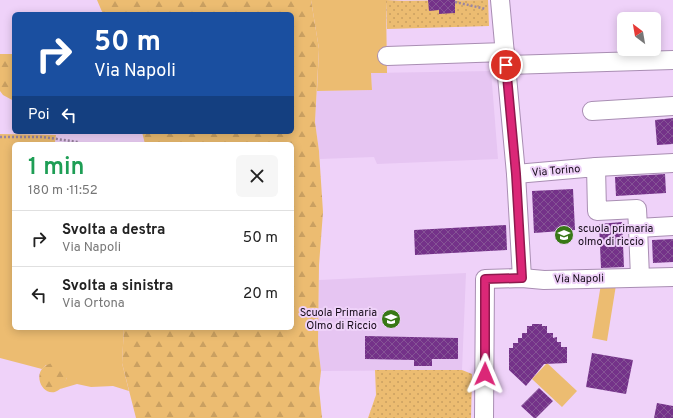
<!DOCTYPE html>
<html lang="it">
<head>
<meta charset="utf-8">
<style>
  :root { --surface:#fff; --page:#f6f6f6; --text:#222; --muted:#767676; --line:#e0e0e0 }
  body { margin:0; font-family:Overpass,sans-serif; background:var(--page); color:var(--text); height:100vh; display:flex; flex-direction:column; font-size:15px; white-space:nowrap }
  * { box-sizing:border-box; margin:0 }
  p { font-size:13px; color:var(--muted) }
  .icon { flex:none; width:22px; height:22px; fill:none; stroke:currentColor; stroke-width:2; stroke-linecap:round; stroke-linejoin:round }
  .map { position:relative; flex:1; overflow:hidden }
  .details { position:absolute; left:12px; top:142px; width:282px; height:188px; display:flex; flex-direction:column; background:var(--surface); border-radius:6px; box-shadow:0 2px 10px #0003 }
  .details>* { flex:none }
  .guide { position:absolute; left:12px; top:12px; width:282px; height:122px; border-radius:6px; box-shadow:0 2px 10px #0003; background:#1a4fa0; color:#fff; overflow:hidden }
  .needle { width:26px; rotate:329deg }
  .buttons { position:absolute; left:617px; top:12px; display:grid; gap:8px }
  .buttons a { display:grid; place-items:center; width:44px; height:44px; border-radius:6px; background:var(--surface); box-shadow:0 2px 10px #0003; font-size:20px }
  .pin { position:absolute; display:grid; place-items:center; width:34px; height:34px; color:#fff; margin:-17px; border:2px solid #fff; border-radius:50%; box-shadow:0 1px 4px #0007 }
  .me { position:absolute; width:44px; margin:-22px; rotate:1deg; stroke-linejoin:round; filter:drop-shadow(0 0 3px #0008) }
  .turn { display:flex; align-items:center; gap:14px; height:84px; padding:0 16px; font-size:18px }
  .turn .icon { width:52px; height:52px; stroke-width:2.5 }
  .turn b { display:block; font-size:28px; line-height:34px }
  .then { display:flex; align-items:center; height:38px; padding:0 16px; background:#0003; gap:8px; font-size:15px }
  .round { display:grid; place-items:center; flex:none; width:42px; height:42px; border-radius:6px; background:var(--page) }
  .overview { display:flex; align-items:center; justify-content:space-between; height:68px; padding:0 16px }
  h1 { font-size:24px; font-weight:600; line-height:30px; color:#1e9e55 }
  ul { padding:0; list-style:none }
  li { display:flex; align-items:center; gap:12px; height:56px; padding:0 16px; border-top:1px solid var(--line) }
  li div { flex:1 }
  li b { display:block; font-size:15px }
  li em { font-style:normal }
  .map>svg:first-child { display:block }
  .built { fill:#e6c5f2 }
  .green { fill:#ecbc71 }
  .forest { fill:url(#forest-firs) }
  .garden { fill:url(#garden-dots) }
  .building { fill:url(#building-cross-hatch) }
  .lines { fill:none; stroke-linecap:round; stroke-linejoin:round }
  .minor-casing { stroke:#a98eb3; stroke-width:20 }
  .path { stroke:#9b85a2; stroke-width:2.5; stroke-dasharray:2 2; stroke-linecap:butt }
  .minor { stroke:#fff; stroke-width:18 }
  .route-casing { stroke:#8e194d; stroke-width:10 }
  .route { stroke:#db2777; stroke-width:7 }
  .labels { text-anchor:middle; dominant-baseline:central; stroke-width:4; stroke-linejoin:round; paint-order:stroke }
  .street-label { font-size:11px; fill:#150b18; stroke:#efd2f9 }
  .poi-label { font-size:11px; fill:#150b18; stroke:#efd2f9; text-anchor:start }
</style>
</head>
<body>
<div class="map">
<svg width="673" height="418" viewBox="0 0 673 418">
  <defs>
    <pattern id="forest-firs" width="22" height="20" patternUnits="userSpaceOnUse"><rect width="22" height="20" fill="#ecbc71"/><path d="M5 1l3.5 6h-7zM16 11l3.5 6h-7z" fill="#caa061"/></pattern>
    <pattern id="garden-dots" width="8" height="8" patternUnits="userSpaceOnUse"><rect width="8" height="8" fill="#ecbc71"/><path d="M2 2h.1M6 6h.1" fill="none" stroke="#caa061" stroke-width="1.8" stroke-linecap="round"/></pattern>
    <pattern id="building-cross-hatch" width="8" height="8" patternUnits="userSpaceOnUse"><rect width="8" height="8" fill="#743289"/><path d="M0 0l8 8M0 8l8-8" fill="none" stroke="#855395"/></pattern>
  </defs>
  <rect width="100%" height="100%" fill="#efd2f9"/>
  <!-- built -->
  <g class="built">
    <polygon points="491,71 498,159 377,164 374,157 320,159 315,122 317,91 372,90 371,73"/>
    <polygon points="466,273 462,370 321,371 318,345 319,280"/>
  </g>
  <!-- green -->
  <g class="green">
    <polygon points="311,0 403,0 386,1 387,73 371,73 372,90 317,91 319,49"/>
    <polygon points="0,134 56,135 55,142 57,144 14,144 14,328 124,328 122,363 129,391 113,386 91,387 77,384 60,389 67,378 46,365 42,369 0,358"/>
    <polygon points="601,284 616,285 607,341 592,338"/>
    <polygon points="547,363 577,391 562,407 532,379"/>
  </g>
  <!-- forest -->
  <g class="forest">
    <polygon points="97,0 311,0 319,49 315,122 319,151 323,212 319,265 318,345 321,371 319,388 322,418 136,418 122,363 124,328 292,328 292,144 145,144 142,132 292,132 292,14 103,14"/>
    <polygon points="0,54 14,54 14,101 3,95 0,91"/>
    <path d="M 52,363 L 58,363 L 64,367 L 67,378 C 65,382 63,387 60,389 C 44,403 27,369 52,363 Z"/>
  </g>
  <!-- garden -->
  <g class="garden">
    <polygon points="488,0 489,26 387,29 386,1"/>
    <polygon points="375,370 462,370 472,374 471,418 368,418 376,395"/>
  </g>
  <!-- building -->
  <g class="building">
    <polygon points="428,0 455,0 455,13 439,14 439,10 429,11"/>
    <polygon points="673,118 673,144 657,145 655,120"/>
    <polygon points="665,174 666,193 616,196 615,177"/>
    <polygon points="573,189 575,230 534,233 532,191"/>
    <polygon points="622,222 624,267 601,268 599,224"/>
    <polygon points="506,225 507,250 415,255 414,230"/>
    <polygon points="673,239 673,262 653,263 652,240"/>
    <polygon points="532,324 542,324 542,326 547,326 547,333 553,333 553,338 557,337 557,342 561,342 561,347 567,347 567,363 544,364 526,386 509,370 509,348 513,348 513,343 518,343 518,338 522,338 522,333 527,333 527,326 532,326"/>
    <polygon points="365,336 458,338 458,359 432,359 432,366 414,366 414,360 365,359"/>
    <polygon points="592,353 633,360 626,394 586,387"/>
    <polygon points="539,388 553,401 536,418 534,418 521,406"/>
    <polygon points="657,403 673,406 673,418 654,418"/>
  </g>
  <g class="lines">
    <!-- minor casing -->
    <g class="minor-casing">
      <g id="minor">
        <polyline points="500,0 516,174 522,278"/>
        <polyline points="387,56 505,52"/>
        <polyline points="506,65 673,60"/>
        <polyline points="592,111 673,106"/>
        <polyline points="596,167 673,163"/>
        <polyline points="516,174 596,167 597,211 637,209 638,228 673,226"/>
        <polyline points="638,228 640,277"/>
        <polyline points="484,418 485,279 522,278 544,280 673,277"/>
      </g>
    </g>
    <!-- path -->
    <g class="path">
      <polyline points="455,2 486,9"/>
      <polyline points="0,137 43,137 78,142"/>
    </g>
    <!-- minor -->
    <use href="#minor" class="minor"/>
  </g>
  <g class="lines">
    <!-- route casing -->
    <g class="route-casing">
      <polyline id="route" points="485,374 485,279 522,278 516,174 506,65"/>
    </g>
    <!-- route -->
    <use href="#route" class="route"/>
  </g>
  <!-- icons -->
  <defs>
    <g id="school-disc" transform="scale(1)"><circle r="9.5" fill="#387816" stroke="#efd2f9"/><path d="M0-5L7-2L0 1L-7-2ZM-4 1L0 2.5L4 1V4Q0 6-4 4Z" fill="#fff"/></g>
  </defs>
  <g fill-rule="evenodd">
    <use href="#school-disc" x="564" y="235"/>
    <use href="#school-disc" x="391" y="319"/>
  </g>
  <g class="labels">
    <!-- street labels -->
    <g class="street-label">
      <text transform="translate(556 171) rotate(-5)">Via Torino</text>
      <text transform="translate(579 279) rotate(-1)">Via Napoli</text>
    </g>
    <!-- poi labels -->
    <g class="poi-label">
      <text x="578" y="229">scuola primaria<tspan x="578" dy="13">olmo di riccio</tspan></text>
      <text x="377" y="313" text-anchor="end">Scuola Primaria<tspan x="377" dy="13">Olmo di Riccio</tspan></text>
    </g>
  </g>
</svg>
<div class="buttons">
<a><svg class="needle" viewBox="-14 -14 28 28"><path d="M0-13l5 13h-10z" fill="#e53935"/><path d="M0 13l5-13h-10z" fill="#767676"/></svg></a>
</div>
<div class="pin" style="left:506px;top:65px;background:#d93025"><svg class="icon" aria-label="arrive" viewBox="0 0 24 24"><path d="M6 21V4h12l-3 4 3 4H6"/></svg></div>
<svg class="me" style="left:485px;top:374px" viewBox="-20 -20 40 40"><path d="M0-17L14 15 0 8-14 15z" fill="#db2777" stroke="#fff" stroke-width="4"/></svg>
<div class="guide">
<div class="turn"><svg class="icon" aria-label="right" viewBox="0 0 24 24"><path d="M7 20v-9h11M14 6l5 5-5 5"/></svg><div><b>50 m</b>Via Napoli</div></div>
<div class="then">Poi<svg class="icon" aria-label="left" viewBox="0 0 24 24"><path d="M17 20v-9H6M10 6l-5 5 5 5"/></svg></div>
</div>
<section class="details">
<div class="overview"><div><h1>1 min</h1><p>180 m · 11:52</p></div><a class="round"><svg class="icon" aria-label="close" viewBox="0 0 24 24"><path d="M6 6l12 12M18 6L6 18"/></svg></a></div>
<ul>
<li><svg class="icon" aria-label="right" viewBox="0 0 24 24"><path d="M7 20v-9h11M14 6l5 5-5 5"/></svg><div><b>Svolta a destra</b><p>Via Napoli</p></div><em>50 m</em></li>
<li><svg class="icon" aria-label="left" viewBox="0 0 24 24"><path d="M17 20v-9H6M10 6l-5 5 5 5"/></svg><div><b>Svolta a sinistra</b><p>Via Ortona</p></div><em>20 m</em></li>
</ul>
</section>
</div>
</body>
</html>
